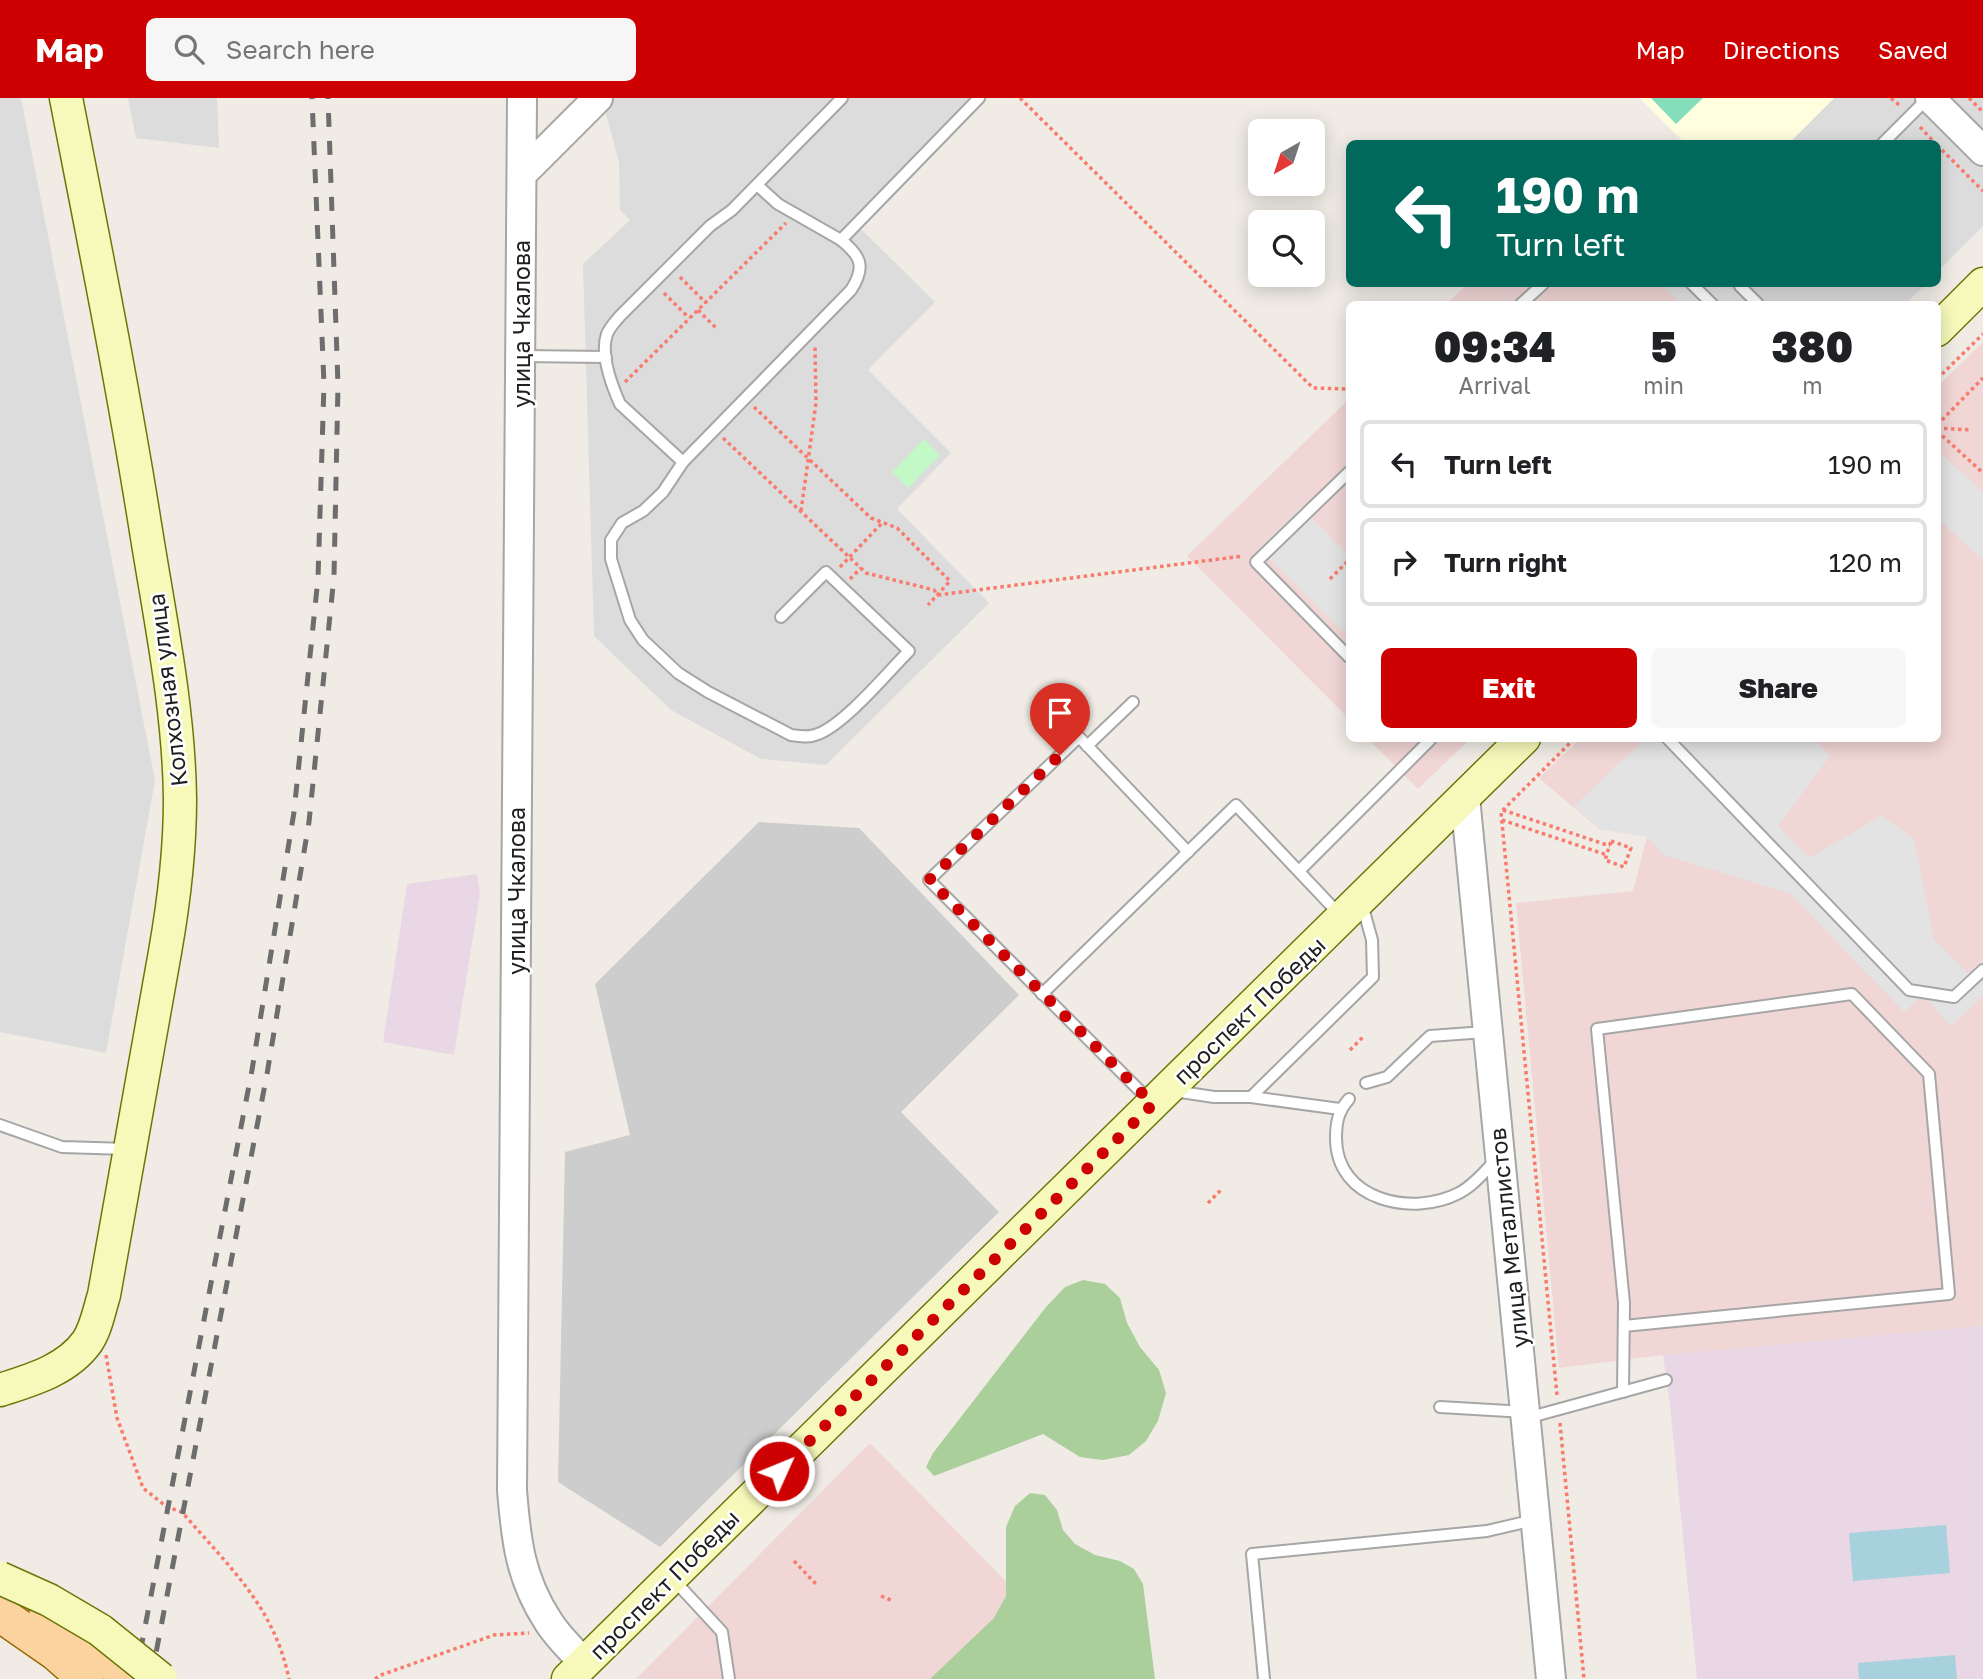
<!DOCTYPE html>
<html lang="en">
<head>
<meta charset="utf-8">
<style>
  :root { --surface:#fff; --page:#f6f6f6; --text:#202124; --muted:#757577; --line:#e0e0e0; --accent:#cd0101 }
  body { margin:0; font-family:"Golos Text",sans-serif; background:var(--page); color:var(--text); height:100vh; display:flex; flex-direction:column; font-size:26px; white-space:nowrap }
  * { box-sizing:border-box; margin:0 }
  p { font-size:23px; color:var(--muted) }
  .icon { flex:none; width:38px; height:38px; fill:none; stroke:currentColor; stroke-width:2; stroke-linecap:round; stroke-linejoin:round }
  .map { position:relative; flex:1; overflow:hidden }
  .details { position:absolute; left:1346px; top:203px; width:595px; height:441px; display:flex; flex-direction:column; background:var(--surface); border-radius:10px; box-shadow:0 4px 18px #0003 }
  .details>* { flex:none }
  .guide { position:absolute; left:1346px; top:42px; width:595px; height:147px; border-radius:10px; box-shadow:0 4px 18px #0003; background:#00695c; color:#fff; overflow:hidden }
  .needle { width:46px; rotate:219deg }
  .tools { position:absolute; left:1248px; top:21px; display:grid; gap:14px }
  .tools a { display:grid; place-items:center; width:77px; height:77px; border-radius:10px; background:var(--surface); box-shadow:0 4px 18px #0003; font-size:35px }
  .pin { position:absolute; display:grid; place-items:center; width:60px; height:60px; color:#fff; margin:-72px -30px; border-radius:50% 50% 50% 0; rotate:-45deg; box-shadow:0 0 7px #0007 }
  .pin .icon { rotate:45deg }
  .me { position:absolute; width:77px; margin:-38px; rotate:46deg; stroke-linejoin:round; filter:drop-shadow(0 0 5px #0008) }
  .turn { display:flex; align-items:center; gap:24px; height:147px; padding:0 35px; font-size:32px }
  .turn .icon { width:91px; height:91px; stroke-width:2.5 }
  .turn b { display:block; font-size:49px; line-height:60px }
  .eta { display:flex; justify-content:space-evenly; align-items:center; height:119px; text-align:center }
  .eta b { font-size:42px; font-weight:800; line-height:49px }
  .cta { display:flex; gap:14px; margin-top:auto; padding:14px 35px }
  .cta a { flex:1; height:80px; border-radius:10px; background:var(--accent); color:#fff; font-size:28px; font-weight:800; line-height:80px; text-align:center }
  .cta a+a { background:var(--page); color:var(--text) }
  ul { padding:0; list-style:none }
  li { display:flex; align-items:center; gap:21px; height:88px; margin:0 14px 10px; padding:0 21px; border:4px solid var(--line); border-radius:10px }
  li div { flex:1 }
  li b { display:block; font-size:26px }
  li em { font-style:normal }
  header { display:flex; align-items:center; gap:42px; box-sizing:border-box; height:98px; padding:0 35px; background:var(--accent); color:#fff }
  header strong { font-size:33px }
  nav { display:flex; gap:38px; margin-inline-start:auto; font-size:24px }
  .search { width:490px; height:63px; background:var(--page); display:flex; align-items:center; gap:18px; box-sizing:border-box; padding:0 24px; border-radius:10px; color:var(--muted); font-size:26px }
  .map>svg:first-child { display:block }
  .residential { fill:#dddcdc }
  .commercial { fill:#f0d6d5 }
  .industrial { fill:#e9d7e5 }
  .education { fill:#ffffdf }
  .religious { fill:#cdcdcd }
  .forest { fill:#aacf9a }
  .park { fill:#c3f9c7 }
  .pitch { fill:#84debb }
  .parking { fill:#e3e3e3 }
  .water { fill:#a6d1dd }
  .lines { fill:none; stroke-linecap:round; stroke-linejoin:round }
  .service-casing { stroke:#a6a6a6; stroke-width:14 }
  .tertiary-casing { stroke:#a6a6a6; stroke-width:32 }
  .secondary-casing { stroke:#6a7705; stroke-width:35 }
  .primary-casing { stroke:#996701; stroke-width:38 }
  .path { stroke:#f97b6d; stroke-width:3.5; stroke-dasharray:3.5 3.5; stroke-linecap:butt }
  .service { stroke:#fff; stroke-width:10 }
  .tertiary { stroke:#fff; stroke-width:28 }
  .secondary { stroke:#f6f9ba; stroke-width:32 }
  .primary { stroke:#fbd39e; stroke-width:35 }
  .rail { stroke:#6d6d6d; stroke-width:5; stroke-dasharray:14 14; stroke-linecap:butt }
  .secondary-bridge-casing { stroke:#6a7705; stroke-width:35; stroke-linecap:butt }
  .secondary-bridge { stroke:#f6f9ba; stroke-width:32 }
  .route { stroke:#cd0101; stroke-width:12; stroke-dasharray:0 21.6 }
  .labels { text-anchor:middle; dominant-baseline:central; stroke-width:5; stroke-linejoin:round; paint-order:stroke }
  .street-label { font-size:23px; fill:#1f1f1f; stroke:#fff }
</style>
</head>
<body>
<header>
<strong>Map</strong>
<div class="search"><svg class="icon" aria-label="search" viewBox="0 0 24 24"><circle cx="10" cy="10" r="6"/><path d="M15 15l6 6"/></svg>Search here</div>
<nav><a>Map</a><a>Directions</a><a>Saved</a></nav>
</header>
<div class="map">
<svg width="1983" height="1581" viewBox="0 0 1983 1581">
  <rect width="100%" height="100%" fill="#f0ece5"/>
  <!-- residential -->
  <g class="residential">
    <polygon points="0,0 21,0 155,682 106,955 0,934"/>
    <polygon points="128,0 217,0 219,50 136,40"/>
    <polygon points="613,0 988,0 861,131 935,204 868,272 951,355 897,411 989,505 826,667 761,661 671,612 594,538 583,166 630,122 620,112 619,64 604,9"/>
    <polygon points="1834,0 1913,0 1983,70 1983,128 1937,174 1937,46 1788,46"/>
    <polygon points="1948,0 1983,0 1983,36"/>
    <polygon points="1728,186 1926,186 1905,206 1749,206"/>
  </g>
  <!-- commercial -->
  <g class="commercial">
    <polygon points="1468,186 1728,186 1749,206 1446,206"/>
    <polygon points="1983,244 1983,1228 1663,1257 1559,1270 1516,805 1633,793 1647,739 1599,731 1539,680 1580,641 1937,640 1937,289"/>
    <polygon points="1349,301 1349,621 1187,458"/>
    <polygon points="1368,641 1470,641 1418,691"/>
    <polygon points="870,1345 1042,1520 981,1581 636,1581"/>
  </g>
  <!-- industrial -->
  <g class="industrial">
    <polygon points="477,776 480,796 454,957 383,944 407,786"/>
    <polygon points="1983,1228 1983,1581 1697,1581 1670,1307 1663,1257"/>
  </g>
  <!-- education -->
  <polygon class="education" points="1640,0 1834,0 1788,46 1685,45"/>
  <!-- religious -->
  <polygon class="religious" points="759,724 859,730 1019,897 901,1014 999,1114 660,1449 558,1384 565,1054 630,1037 595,886"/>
  <!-- forest -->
  <g class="forest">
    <polygon points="1083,1182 1105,1186 1120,1200 1127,1225 1140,1249 1159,1272 1166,1295 1158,1323 1146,1343 1129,1357 1103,1362 1080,1359 1043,1336 934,1378 926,1369 933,1355 1046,1209 1065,1189"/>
    <polygon points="1030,1395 1045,1397 1057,1412 1063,1432 1075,1446 1095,1457 1120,1463 1134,1471 1143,1486 1155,1581 930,1581 994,1520 1006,1498 1006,1429 1015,1408"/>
  </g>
  <!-- park -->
  <polygon class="park" points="924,341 940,357 908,390 892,374"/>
  <!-- pitch -->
  <polygon class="pitch" points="1651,0 1703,0 1676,26"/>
  <!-- parking -->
  <g class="parking">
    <polygon points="1660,186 1728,186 1749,206 1681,206"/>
    <polygon points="1937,352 1983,394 1983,462 1937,420"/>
    <polygon points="1301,409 1349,458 1349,527 1343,534 1259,450"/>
    <polygon points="1645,641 1814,641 1830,658 1778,728 1810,760 1882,717 1914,741 1934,841 1968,876 1983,862 1983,898 1951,928 1923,897 1904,914 1791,796 1664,757 1647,739 1599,731 1574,708"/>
  </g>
  <!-- water -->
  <g class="water">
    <polygon points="1946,1427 1950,1475 1853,1483 1849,1435"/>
    <polygon points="1955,1557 1957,1581 1859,1581 1858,1565"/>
  </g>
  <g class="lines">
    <!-- service casing -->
    <g class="service-casing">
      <g id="service">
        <polyline points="1882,46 1928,0"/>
        <polyline points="757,87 778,106 841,142 979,0"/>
        <polyline points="1692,186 1712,206"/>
        <polyline points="1743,186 1740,188 1758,206"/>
        <polyline points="1521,206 1543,186"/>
        <polyline points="522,258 606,259"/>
        <path d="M 683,364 L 620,306 C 612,288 600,256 607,236 C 610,229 615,224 620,218 L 710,128 L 732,112 L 842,0"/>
        <polyline points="1349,374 1256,464 1349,559"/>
        <path d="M 781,519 L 826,474 L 909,553 C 887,575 846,625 818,636 C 809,640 800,638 791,637 L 708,594 L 678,575 L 643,542 L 630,522 L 611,461 L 611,442 L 622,425 L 643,413 L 663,394 L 683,364 L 851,192 C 866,169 861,158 841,142"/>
        <polyline points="1667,640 1909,892 1954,899 1983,872"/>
        <polyline points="1087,648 1133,604"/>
        <polyline points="1299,773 1430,642 1429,640"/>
        <polyline points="1042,896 1236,707 1341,818"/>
        <polyline points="1366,985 1387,979 1430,938 1485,934"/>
        <polyline points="1174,993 1214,999 1251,999 1373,879 1372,842 1362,806"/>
        <polyline points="1251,999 1340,1011"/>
        <path d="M 1349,1001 C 1338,1013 1336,1025 1336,1040 C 1336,1103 1413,1119 1459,1095 C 1473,1088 1484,1074 1495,1063"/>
        <polyline points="1151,1004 929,782 1079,639 1188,754"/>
        <polyline points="0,1027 62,1049 127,1051"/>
        <polyline points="1623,1294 1624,1205 1597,931 1852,896 1929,976 1949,1196 1624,1228"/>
        <polyline points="1440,1309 1525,1314"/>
        <polyline points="1527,1320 1666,1282"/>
        <polyline points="673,1481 722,1534 729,1581"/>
        <polyline points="1264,1581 1252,1456 1487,1433 1534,1422"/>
      </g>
    </g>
    <!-- tertiary casing -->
    <g class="tertiary-casing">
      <g id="tertiary">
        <path d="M 522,0 L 512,1392 C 516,1442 520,1480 548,1523 C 557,1538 572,1552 584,1565"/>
        <polyline points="1930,0 1983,53"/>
        <polyline points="522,76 598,0"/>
        <polyline points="1465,699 1551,1581"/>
      </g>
    </g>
    <!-- secondary casing -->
    <g class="secondary-casing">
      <g id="secondary">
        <polyline points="1937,232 1983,186"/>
        <path d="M 0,1292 C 31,1282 67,1272 87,1244 C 96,1231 99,1213 104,1197 L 165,854 C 174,803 180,752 180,701 C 179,611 160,521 146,433 C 123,288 94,144 66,0"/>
        <polyline points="568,1581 1524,640"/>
      </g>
    </g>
    <!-- primary casing -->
    <g class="primary-casing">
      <g id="primary">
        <polyline points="47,1512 70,1528 131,1581"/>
        <polyline points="0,1516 55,1554 86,1581"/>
      </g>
    </g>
    <!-- path -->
    <g class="path">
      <polyline points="1020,0 1313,290 1349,291"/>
      <polyline points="1891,0 1900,8"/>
      <polyline points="1969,0 1983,14"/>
      <polyline points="1920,29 1936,46"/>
      <polyline points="1937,47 1983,93"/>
      <polyline points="680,179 706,205"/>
      <polyline points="664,195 689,220"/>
      <polyline points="698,212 716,230"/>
      <polyline points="1937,281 1983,236"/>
      <polyline points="625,284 786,125"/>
      <polyline points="754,309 871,420 897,430 950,483 928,507"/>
      <polyline points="1937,327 1983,280"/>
      <polyline points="1937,330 1972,332"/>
      <polyline points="1937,333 1983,375"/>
      <polyline points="723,340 866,475 934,492 938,497 1243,458"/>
      <polyline points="801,413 816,305 815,249"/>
      <polyline points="840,469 883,424"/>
      <polyline points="850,481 861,470"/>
      <polyline points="1330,481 1349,462"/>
      <polyline points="1503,712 1610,748"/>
      <polyline points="1502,722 1607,757"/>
      <polygon points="1611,743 1631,750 1624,769 1605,762"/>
      <polyline points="1350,952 1363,939"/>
      <polyline points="1208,1105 1222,1091"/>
      <path d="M 106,1257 L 117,1320 L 143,1390 L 167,1409 L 182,1414 C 229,1469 274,1508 289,1581"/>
      <polyline points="1557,1297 1501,714 1575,640"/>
      <polyline points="1560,1325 1584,1581"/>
      <polyline points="794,1463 816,1486"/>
      <polyline points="881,1498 893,1503"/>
      <polyline points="375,1581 381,1577 494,1537 529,1535"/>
    </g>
    <!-- service -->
    <use href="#service" class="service"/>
    <!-- tertiary -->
    <use href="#tertiary" class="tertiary"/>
    <!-- secondary -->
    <use href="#secondary" class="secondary"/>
    <!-- primary -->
    <use href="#primary" class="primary"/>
    <!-- rail -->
    <g class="rail">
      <polyline points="135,1581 252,972 294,714 318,480 324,286 312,0"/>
      <polyline points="151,1581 267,976 309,724 334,478 338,287 328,0"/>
    </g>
    <!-- secondary-bridge casing -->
    <g class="secondary-bridge-casing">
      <polyline id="secondary-bridge" points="0,1480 49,1502 100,1532 161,1581"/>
    </g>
    <!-- secondary-bridge -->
    <use href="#secondary-bridge" class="secondary-bridge"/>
  </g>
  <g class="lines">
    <!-- route -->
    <polyline class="route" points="779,1373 1153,1006 929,782 1060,657"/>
  </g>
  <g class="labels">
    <!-- street labels -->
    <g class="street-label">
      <text transform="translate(521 226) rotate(-90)">улица Чкалова</text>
      <text transform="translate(167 592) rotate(-97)">Колхозная улица</text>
      <text transform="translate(516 793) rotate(-90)">улица Чкалова</text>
      <text transform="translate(1249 912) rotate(-44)">проспект Победы</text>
      <text transform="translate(1508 1140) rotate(-96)">улица Металлистов</text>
      <text transform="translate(664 1486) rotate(-45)">проспект Победы</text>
    </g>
  </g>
</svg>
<div class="tools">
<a><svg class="needle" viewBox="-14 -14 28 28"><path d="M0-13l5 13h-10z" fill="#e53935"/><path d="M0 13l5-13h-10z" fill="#757577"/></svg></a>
<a><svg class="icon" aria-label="search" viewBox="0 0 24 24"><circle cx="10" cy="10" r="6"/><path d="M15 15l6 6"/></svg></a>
</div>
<div class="pin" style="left:1060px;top:657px;background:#d93025"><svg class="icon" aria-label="arrive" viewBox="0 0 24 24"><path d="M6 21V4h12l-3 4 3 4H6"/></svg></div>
<svg class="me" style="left:779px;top:1373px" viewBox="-20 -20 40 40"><circle r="17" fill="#cd0101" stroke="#fff" stroke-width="3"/><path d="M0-11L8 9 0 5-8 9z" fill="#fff"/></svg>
<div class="guide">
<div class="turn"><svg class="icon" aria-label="left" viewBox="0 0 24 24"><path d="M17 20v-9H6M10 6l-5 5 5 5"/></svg><div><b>190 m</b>Turn left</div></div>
</div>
<section class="details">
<div class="eta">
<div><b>09:34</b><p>Arrival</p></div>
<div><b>5</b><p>min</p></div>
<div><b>380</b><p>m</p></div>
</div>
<ul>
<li><svg class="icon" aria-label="left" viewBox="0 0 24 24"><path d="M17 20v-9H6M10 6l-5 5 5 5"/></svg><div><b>Turn left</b></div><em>190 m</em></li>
<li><svg class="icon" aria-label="right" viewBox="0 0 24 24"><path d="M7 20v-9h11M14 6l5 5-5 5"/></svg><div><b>Turn right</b></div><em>120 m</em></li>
</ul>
<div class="cta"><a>Exit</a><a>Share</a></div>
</section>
</div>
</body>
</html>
